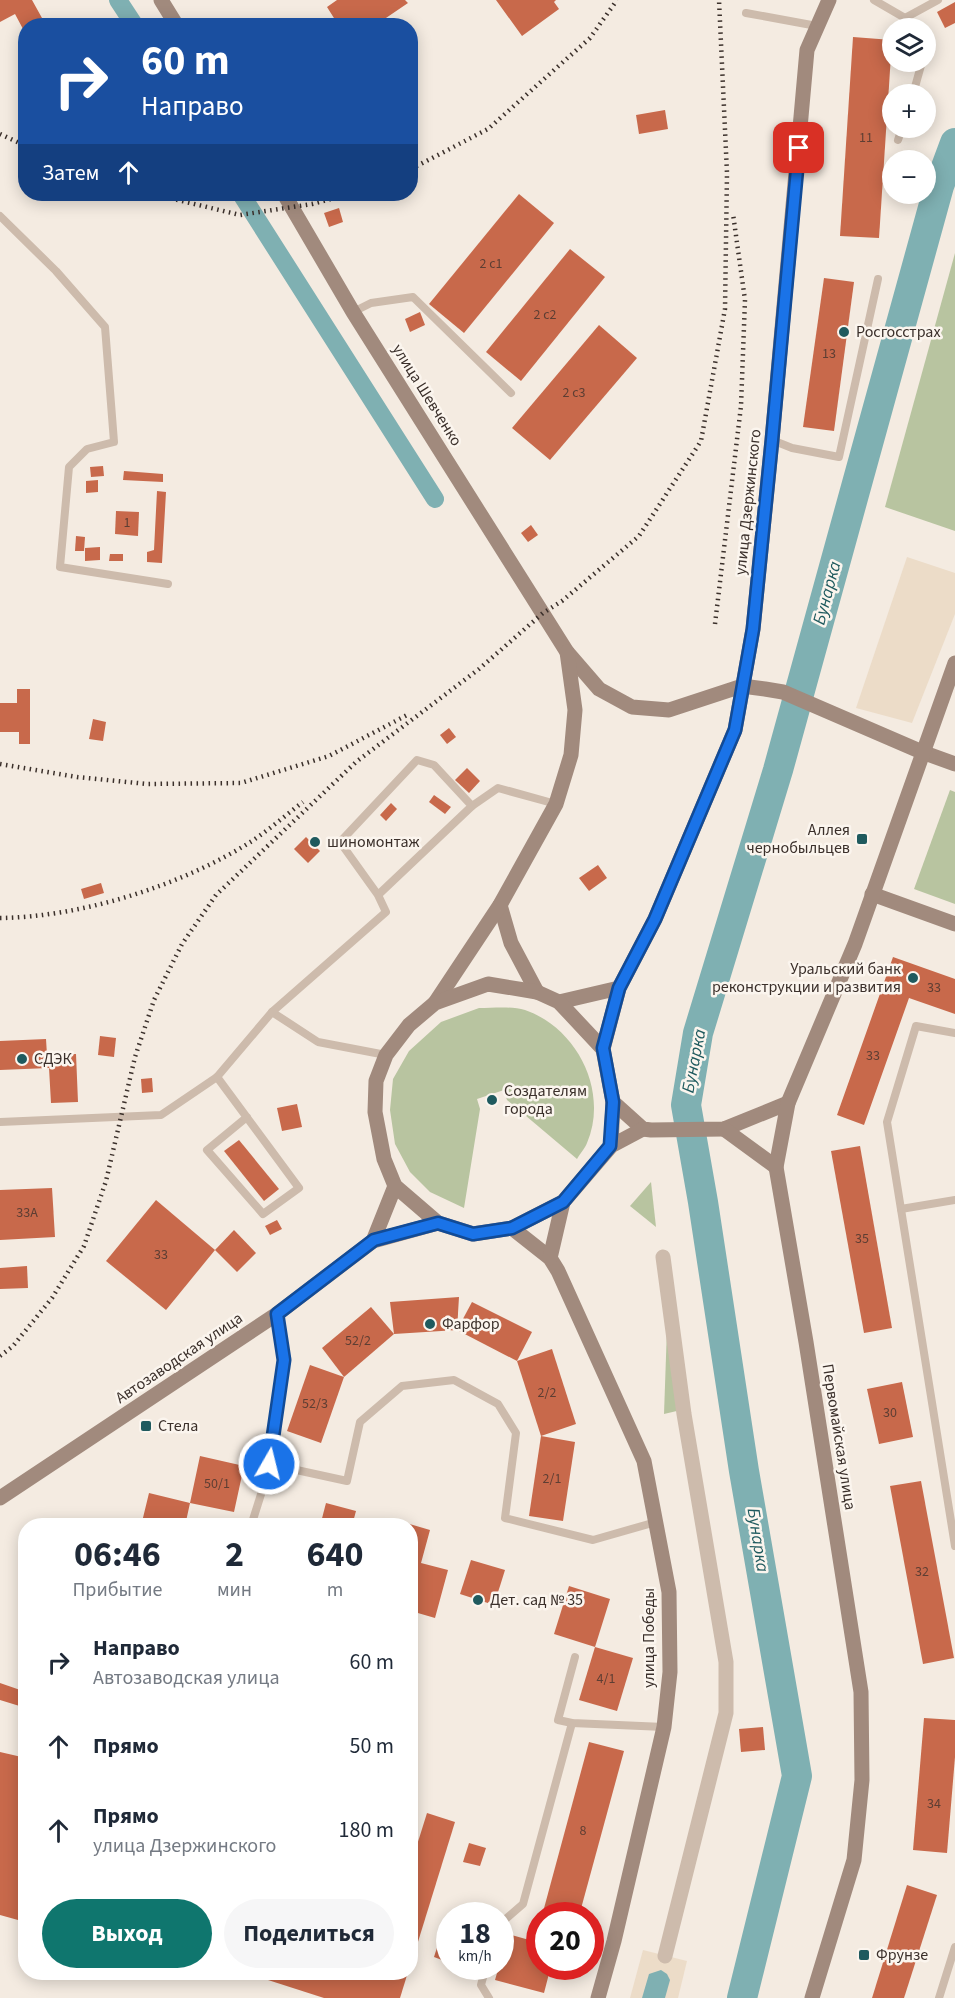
<!DOCTYPE html>
<html lang="ru">
<head>
<meta charset="utf-8">
<style>
  :root { --surface:#fff; --page:#f6f6f7; --text:#1f2937; --muted:#747a83; --accent:#0f766e }
  body { margin:0; font-family:"Source Sans 3",sans-serif; background:var(--page); color:var(--text); height:100vh; display:flex; flex-direction:column; font-size:22px; white-space:nowrap }
  * { box-sizing:border-box; margin:0 }
  p { font-size:20px; color:var(--muted) }
  .icon { flex:none; width:33px; height:33px; fill:none; stroke:currentColor; stroke-width:2; stroke-linecap:round; stroke-linejoin:round }
  .map { position:relative; flex:1; overflow:hidden }
  .details { position:absolute; left:18px; top:1518px; width:400px; height:462px; display:flex; flex-direction:column; background:var(--surface); border-radius:24px; box-shadow:0 3px 15px #0003 }
  .details>* { flex:none }
  .banner { position:absolute; left:18px; top:18px; width:400px; height:183px; border-radius:24px; box-shadow:0 3px 15px #0003; background:#1a4fa0; color:#fff; overflow:hidden }
  .controls { position:absolute; left:882px; top:18px; display:grid; gap:12px }
  .controls a { display:grid; place-items:center; width:54px; height:54px; border-radius:50%; background:var(--surface); box-shadow:0 3px 15px #0003; font-size:30px }
  .speed { position:absolute; left:436px; top:1902px; display:flex; gap:12px; font-size:30px; font-weight:700; text-align:center }
  .speed>* { display:grid; place-content:center; width:78px; height:78px; border-radius:50%; background:var(--surface); box-shadow:0 3px 15px #0003; line-height:1 }
  .speed small { font-size:15px; font-weight:400 }
  .speed .limit { border:9px solid #d22; background:#fff; color:#111 }
  .pin { position:absolute; display:grid; place-items:center; width:51px; height:51px; color:#fff; margin:-26px; border-radius:12px; box-shadow:0 3px 9px #0006 }
  .me { position:absolute; width:66px; margin:-33px; rotate:8deg; stroke-linejoin:round; filter:drop-shadow(0 0 4px #0008) }
  .turn { display:flex; align-items:center; gap:21px; height:126px; padding:0 24px; font-size:27px }
  .turn .icon { width:78px; height:78px; stroke-width:2.5 }
  .turn b { display:block; font-size:42px; line-height:51px }
  .then { display:flex; align-items:center; height:57px; padding:0 24px; background:#0003; gap:12px; font-size:22px }
  .eta { display:flex; justify-content:space-evenly; align-items:center; height:102px; text-align:center }
  .eta b { font-size:36px; font-weight:700; line-height:42px }
  .action { display:flex; gap:12px; margin-top:auto; padding:12px 24px }
  .action a { flex:1; height:69px; border-radius:36px; background:var(--accent); color:#fff; font-size:24px; font-weight:700; line-height:69px; text-align:center }
  .action a+a { background:var(--page); color:var(--text) }
  ul { padding:0; list-style:none }
  li { display:flex; align-items:center; gap:18px; height:84px; padding:0 24px }
  li div { flex:1 }
  li b { display:block; font-size:22px }
  li em { font-style:normal }
  .map>svg:first-child { display:block }
  .green { fill:#b8c4a0 }
  .plaza { fill:#ecdcc8 }
  .water { fill:#7fb0b2 }
  .lines { fill:none; stroke-linecap:round; stroke-linejoin:round }
  .canal { stroke:#7fb0b2; stroke-width:18 }
  .river { stroke:#7fb0b2; stroke-width:30 }
  .building { fill:#c8694b }
  .lane { stroke:#cdbbac; stroke-width:8 }
  .street { stroke:#cdbbac; stroke-width:15 }
  .secondary { stroke:#a18a7d; stroke-width:15 }
  .rail { stroke:#3b302b; stroke-width:4.5; stroke-dasharray:1.5 4.5; stroke-linecap:butt }
  .route-casing { stroke:#114b97; stroke-width:15 }
  .route { stroke:#1a73e8; stroke-width:10 }
  .poi-dot { fill:#1f5a5e; stroke:#fbf5ee; stroke-width:2 }
  .labels { text-anchor:middle; dominant-baseline:central; stroke-width:5; stroke-linejoin:round; paint-order:stroke }
  .number-label { font-size:14px; fill:#5e3e33 }
  .poi-label { font-size:16px; fill:#3b302b; stroke:#fbf5ee; text-anchor:start }
  .street-label { font-size:16px; fill:#3b302b; stroke:#fbf5ee }
  .water-label { font-size:18px; font-style:italic; fill:#1f5a5e; stroke:#fbf5ee }
</style>
</head>
<body>
<div class="map">
<svg width="955" height="1998" viewBox="0 0 955 1998">
  <rect width="100%" height="100%" fill="#f4ebe1"/>
  <!-- green -->
  <g class="green">
    <polygon points="955,253 955,531 885,507"/>
    <polygon points="950,790 955,792 955,904 914,889"/>
    <path d="M 479,1008 C 493,1008 512,1006 525,1010 C 577,1028 609,1091 587,1143 C 585,1148 580,1154 577,1159 L 507,1100 L 504,1090 L 477,1099 L 480,1109 L 464,1208 L 430,1192 L 410,1172 L 395,1144 L 390,1110 L 393,1079 L 409,1051 L 441,1022 Z"/>
    <polygon points="651,1182 656,1227 630,1206"/>
    <polygon points="667,1328 681,1410 664,1414"/>
  </g>
  <!-- plaza -->
  <g class="plaza">
    <polygon points="907,557 955,573 955,614 912,723 856,708"/>
    <polygon points="643,1950 687,1961 678,1998 630,1998"/>
  </g>
  <!-- water -->
  <polygon class="water" points="661,1970 667,1974 670,1980 665,1998 642,1998 649,1974"/>
  <g class="lines">
    <!-- canal -->
    <g class="canal">
      <polyline points="118,0 135,26"/>
      <polyline points="241,194 435,499"/>
    </g>
    <!-- river -->
    <polyline class="river" points="742,1998 797,1776 744,1471 703,1202 686,1105 698,1033 778,770 939,186 955,143"/>
  </g>
  <!-- building -->
  <g class="building">
    <polygon points="0,0 32,0 42,18 23,29 15,14 0,22"/>
    <polygon points="337,0 405,0 408,3 383,20 387,26 339,26 327,7"/>
    <polygon points="496,0 556,0 554,2 559,9 522,36"/>
    <polygon points="955,2 955,23 945,28 937,12"/>
    <polygon points="853,37 892,40 879,238 840,236"/>
    <polygon points="665,110 668,129 639,134 636,115"/>
    <polygon points="519,194 554,223 464,333 429,304"/>
    <polygon points="339,208 343,222 329,227 324,213"/>
    <polygon points="570,249 605,277 521,381 486,352"/>
    <polygon points="824,278 854,282 834,431 803,427"/>
    <polygon points="420,312 425,325 410,332 405,319"/>
    <polygon points="599,325 637,358 550,460 512,428"/>
    <polygon points="103,466 104,476 91,477 90,467"/>
    <polygon points="124,471 163,474 163,482 123,480"/>
    <polygon points="98,480 98,492 86,493 86,481"/>
    <polygon points="157,491 166,492 162,563 147,562 147,552 154,550"/>
    <polygon points="116,511 139,512 138,536 115,534"/>
    <polygon points="531,525 538,535 528,542 521,533"/>
    <polygon points="76,536 85,537 84,551 75,551"/>
    <polygon points="100,547 100,560 85,561 85,548"/>
    <polygon points="110,554 123,554 123,561 109,561"/>
    <polygon points="17,689 30,689 30,744 19,744 19,732 0,732 0,703 17,703"/>
    <polygon points="93,719 106,722 103,741 89,739"/>
    <polygon points="449,728 456,737 447,744 440,735"/>
    <polygon points="467,768 480,781 469,793 455,780"/>
    <polygon points="434,795 451,807 445,814 429,802"/>
    <polygon points="391,803 397,809 386,821 380,815"/>
    <polygon points="306,837 320,851 308,863 294,849"/>
    <polygon points="598,865 607,878 589,891 579,878"/>
    <polygon points="101,883 104,893 84,899 81,889"/>
    <polygon points="893,957 955,979 955,1014 909,998 864,1125 837,1115"/>
    <polygon points="100,1036 116,1038 114,1057 98,1055"/>
    <polygon points="46,1039 47,1055 76,1054 78,1102 51,1103 49,1068 0,1070 0,1041"/>
    <polygon points="152,1078 153,1092 142,1093 141,1079"/>
    <polygon points="297,1104 302,1127 282,1131 277,1108"/>
    <polygon points="239,1140 279,1189 264,1201 224,1151"/>
    <polygon points="860,1146 892,1328 864,1333 831,1151"/>
    <polygon points="52,1188 55,1237 0,1240 0,1190"/>
    <polygon points="156,1200 215,1250 166,1310 106,1261"/>
    <polygon points="277,1220 282,1229 270,1235 265,1226"/>
    <polygon points="234,1230 256,1253 237,1272 215,1250"/>
    <polygon points="27,1266 28,1288 0,1289 0,1268"/>
    <polygon points="459,1297 457,1330 394,1334 390,1302"/>
    <polygon points="472,1302 532,1332 517,1361 457,1330"/>
    <polygon points="371,1307 394,1334 344,1377 322,1348"/>
    <polygon points="552,1349 576,1424 541,1436 517,1361"/>
    <polygon points="310,1365 344,1377 321,1443 287,1431"/>
    <polygon points="902,1382 913,1437 879,1444 867,1389"/>
    <polygon points="541,1436 575,1442 563,1521 529,1516"/>
    <polygon points="200,1456 244,1466 234,1512 190,1503 185,1526 141,1526 149,1493 190,1503"/>
    <polygon points="921,1481 954,1658 923,1664 890,1486"/>
    <polygon points="326,1503 356,1511 352,1526 320,1526"/>
    <polygon points="396,1520 430,1530 421,1563 448,1570 435,1618 411,1611 411,1526 395,1526"/>
    <polygon points="471,1560 505,1570 494,1605 460,1594"/>
    <polygon points="569,1586 610,1599 595,1647 554,1634"/>
    <polygon points="595,1647 633,1658 617,1711 579,1700"/>
    <polygon points="0,1683 26,1692 26,1708 0,1700"/>
    <polygon points="924,1718 955,1720 955,1757 947,1853 913,1850"/>
    <polygon points="763,1727 765,1750 741,1752 739,1729"/>
    <polygon points="589,1742 624,1751 579,1916 557,1916 543,1912"/>
    <polygon points="0,1752 26,1758 26,1888 18,1920 0,1915"/>
    <polygon points="427,1813 455,1822 417,1945 411,1943 411,1864"/>
    <polygon points="469,1843 486,1848 480,1866 463,1862"/>
    <polygon points="907,1885 937,1895 904,1998 872,1998"/>
    <polygon points="508,1934 540,1943 540,1966 551,1966 544,1993 495,1980 499,1966 501,1966 501,1959"/>
    <polygon points="441,1935 450,1937 450,1963 434,1957"/>
    <polygon points="243,1972 408,1972 400,1998 324,1998"/>
  </g>
  <g class="lines">
    <!-- lane -->
    <g class="lane">
      <polyline points="874,0 905,18 909,28"/>
      <polyline points="746,13 817,26"/>
      <polyline points="905,18 938,0"/>
      <polyline points="913,94 922,62"/>
      <polyline points="898,140 902,128"/>
      <polyline points="0,216 56,271 105,327 114,442 87,449 69,467 60,567 168,584"/>
      <polyline points="353,312 371,303 413,297 511,393"/>
      <polyline points="772,440 792,448 839,457 878,279"/>
      <polyline points="472,806 498,788 556,804"/>
      <polyline points="272,1012 318,1042 386,1055"/>
      <polyline points="955,1033 916,1026 887,1122 955,1546"/>
      <polyline points="217,1077 299,1188 263,1214 207,1150 247,1117"/>
      <polyline points="0,1122 161,1115 217,1077 272,1012 386,912 378,895 340,842 417,760 434,765 472,806 378,895"/>
      <polyline points="901,1209 955,1200"/>
      <polyline points="269,1464 347,1481 360,1422 402,1386 454,1380 498,1404 516,1433 505,1518 593,1540 656,1522"/>
      <polyline points="251,1526 268,1472 284,1360 277,1314"/>
      <polyline points="575,1657 558,1720 572,1723 664,1727"/>
      <polyline points="501,1923 523,1904 572,1723"/>
      <polyline points="486,1966 481,1985 489,1998"/>
      <polyline points="939,1998 955,1947"/>
    </g>
    <!-- street -->
    <polyline class="street" points="663,1257 684,1414 726,1662 726,1713 665,1956"/>
    <!-- secondary -->
    <g class="secondary">
      <polyline points="161,0 177,26"/>
      <polyline points="284,194 353,312 567,652 599,689 632,707 669,710 742,686 765,689 783,692 922,752 955,764"/>
      <polyline points="872,894 955,924"/>
      <polyline points="500,905 511,943 537,992"/>
      <polyline points="559,1002 619,988"/>
      <polyline points="435,1003 500,905 556,804 571,755 575,710 567,652"/>
      <polyline points="603,1049 619,988 655,919 735,730 753,629 772,440 807,50 829,0"/>
      <polyline points="613,1102 643,1129 651,1130 724,1129 788,1103"/>
      <polyline points="724,1129 776,1167"/>
      <polyline points="611,1146 613,1102 603,1049 559,1002 537,992 488,984 435,1003 409,1025 386,1055 376,1081 375,1112 384,1159 395,1186 438,1223 473,1234 512,1228 563,1202 611,1146 643,1129"/>
      <polyline points="512,1228 550,1258 558,1271 644,1461 669,1592 670,1672 664,1727 614,1941 598,1998"/>
      <polyline points="373,1241 395,1186"/>
      <polyline points="550,1258 563,1202"/>
      <polyline points="0,1498 277,1314 373,1241 438,1223"/>
      <polyline points="812,1998 854,1860 862,1780 861,1692 806,1342 776,1167 788,1103 855,944 955,663"/>
    </g>
    <!-- rail -->
    <g class="rail">
      <polyline points="0,134 26,146"/>
      <polyline points="411,169 488,129 590,38 617,0"/>
      <polyline points="153,194 240,215 312,204 350,194"/>
      <polyline points="715,624 741,406 745,300 733,214"/>
      <polyline points="0,764 77,777 147,784 241,783 329,756 409,714"/>
      <path d="M 0,918 C 82,917 183,885 252,841 C 270,829 286,815 303,802"/>
      <polyline points="0,1356 13,1346 52,1298 84,1246 106,1181 135,1057 154,1000 182,944 216,895 356,762 479,669 543,613 562,601 639,536 701,441 725,309 727,173 719,0"/>
    </g>
  </g>
  <g class="lines">
    <!-- route casing -->
    <g class="route-casing">
      <polyline id="route" points="269,1464 284,1360 277,1314 374,1240 438,1223 473,1234 512,1228 563,1202 610,1146 613,1102 603,1048 619,988 655,919 735,730 753,629 772,440 799,148"/>
    </g>
    <!-- route -->
    <use href="#route" class="route"/>
  </g>
  <!-- markers -->
  <g class="poi-dot">
    <circle cx="844" cy="332" r="6"/>
    <rect x="856" y="833" width="12" height="12" rx="3"/>
    <circle cx="315" cy="842" r="6"/>
    <circle cx="913" cy="978" r="6"/>
    <circle cx="22" cy="1059" r="6"/>
    <circle cx="492" cy="1100" r="6"/>
    <circle cx="430" cy="1324" r="6"/>
    <rect x="140" y="1420" width="12" height="12" rx="3"/>
    <circle cx="478" cy="1600" r="6"/>
    <rect x="858" y="1949" width="12" height="12" rx="3"/>
  </g>
  <g class="labels">
    <!-- number labels -->
    <g class="number-label">
      <text x="866" y="138">11</text>
      <text x="491" y="264">2 с1</text>
      <text x="545" y="315">2 с2</text>
      <text x="829" y="354">13</text>
      <text x="574" y="393">2 с3</text>
      <text x="127" y="523">1</text>
      <text x="934" y="988">33</text>
      <text x="873" y="1056">33</text>
      <text x="27" y="1213">33А</text>
      <text x="862" y="1239">35</text>
      <text x="161" y="1255">33</text>
      <text x="358" y="1341">52/2</text>
      <text x="547" y="1393">2/2</text>
      <text x="315" y="1404">52/3</text>
      <text x="890" y="1413">30</text>
      <text x="552" y="1479">2/1</text>
      <text x="217" y="1484">50/1</text>
      <text x="922" y="1572">32</text>
      <text x="606" y="1679">4/1</text>
      <text x="934" y="1804">34</text>
      <text x="583" y="1831">8</text>
    </g>
    <!-- poi labels -->
    <g class="poi-label">
      <text x="856" y="332">Росгосстрах</text>
      <text x="850" y="830" text-anchor="end">Аллея<tspan x="850" dy="18">чернобыльцев</tspan></text>
      <text x="327" y="842">шиномонтаж</text>
      <text x="901" y="969" text-anchor="end">Уральский банк<tspan x="901" dy="18">реконструкции и развития</tspan></text>
      <text x="34" y="1059">СДЭК</text>
      <text x="504" y="1091">Создателям<tspan x="504" dy="18">города</tspan></text>
      <text x="442" y="1324">Фарфор</text>
      <text x="158" y="1426">Стела</text>
      <text x="490" y="1600">Дет. сад № 35</text>
      <text x="876" y="1955">Фрунзе</text>
    </g>
    <!-- street labels -->
    <g class="street-label">
      <text transform="translate(427 395) rotate(58)">улица Шевченко</text>
      <text transform="translate(748 502) rotate(-84)">улица Дзержинского</text>
      <text transform="translate(179 1358) rotate(-34)">Автозаводская улица</text>
      <text transform="translate(839 1437) rotate(81)">Первомайская улица</text>
      <text transform="translate(649 1638) rotate(-90)">улица Победы</text>
    </g>
    <!-- water labels -->
    <g class="water-label">
      <text transform="translate(827 593) rotate(-75)">Бунарка</text>
      <text transform="translate(694 1061) rotate(-79)">Бунарка</text>
      <text transform="translate(758 1540) rotate(81)">Бунарка</text>
    </g>
  </g>
</svg>
<div class="controls">
<a><svg class="icon" aria-label="layers" viewBox="0 0 24 24"><path d="M12 4l9 5-9 5-9-5zM3 14l9 5 9-5"/></svg></a>
<a>+</a>
<a>−</a>
</div>
<div class="speed"><div>18<small>km/h</small></div><div class="limit">20</div></div>
<div class="pin" style="left:799px;top:148px;background:#d93025"><svg class="icon" aria-label="arrive" viewBox="0 0 24 24"><path d="M6 21V4h12l-3 4 3 4H6"/></svg></div>
<svg class="me" style="left:269px;top:1464px" viewBox="-20 -20 40 40"><circle r="17" fill="#1a73e8" stroke="#fff" stroke-width="3"/><path d="M0-11L8 9 0 5-8 9z" fill="#fff"/></svg>
<div class="banner">
<div class="turn"><svg class="icon" aria-label="right" viewBox="0 0 24 24"><path d="M7 20v-9h11M14 6l5 5-5 5"/></svg><div><b>60 m</b>Направо</div></div>
<div class="then">Затем<svg class="icon" aria-label="ahead" viewBox="0 0 24 24"><path d="M12 20V5M6 11l6-6 6 6"/></svg></div>
</div>
<section class="details">
<div class="eta">
<div><b>06:46</b><p>Прибытие</p></div>
<div><b>2</b><p>мин</p></div>
<div><b>640</b><p>m</p></div>
</div>
<ul>
<li><svg class="icon" aria-label="right" viewBox="0 0 24 24"><path d="M7 20v-9h11M14 6l5 5-5 5"/></svg><div><b>Направо</b><p>Автозаводская улица</p></div><em>60 m</em></li>
<li><svg class="icon" aria-label="ahead" viewBox="0 0 24 24"><path d="M12 20V5M6 11l6-6 6 6"/></svg><div><b>Прямо</b></div><em>50 m</em></li>
<li><svg class="icon" aria-label="ahead" viewBox="0 0 24 24"><path d="M12 20V5M6 11l6-6 6 6"/></svg><div><b>Прямо</b><p>улица Дзержинского</p></div><em>180 m</em></li>
</ul>
<div class="action"><a>Выход</a><a>Поделиться</a></div>
</section>
</div>
</body>
</html>
